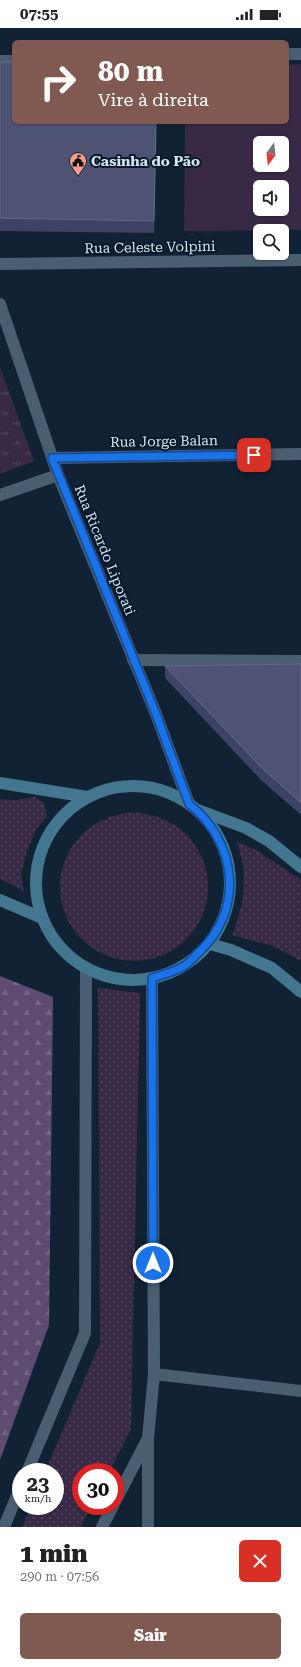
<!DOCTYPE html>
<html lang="pt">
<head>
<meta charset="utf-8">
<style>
  :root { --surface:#fff; --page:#f2f2f2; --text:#222; --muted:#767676; --accent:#805951 }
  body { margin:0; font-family:"Roboto Serif",serif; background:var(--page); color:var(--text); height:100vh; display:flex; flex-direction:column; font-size:15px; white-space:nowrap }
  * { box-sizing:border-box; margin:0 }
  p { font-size:13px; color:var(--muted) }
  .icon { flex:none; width:22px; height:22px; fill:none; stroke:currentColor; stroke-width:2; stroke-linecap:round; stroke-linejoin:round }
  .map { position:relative; height:1499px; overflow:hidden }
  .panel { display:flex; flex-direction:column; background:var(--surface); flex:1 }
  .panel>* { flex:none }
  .guide { position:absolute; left:12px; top:12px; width:277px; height:84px; border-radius:6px; box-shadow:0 1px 3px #0004; background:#805951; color:#fff; overflow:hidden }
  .needle { width:26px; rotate:195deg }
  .controls { position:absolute; left:253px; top:108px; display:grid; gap:8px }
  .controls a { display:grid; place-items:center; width:36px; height:36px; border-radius:6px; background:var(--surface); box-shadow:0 1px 3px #0004; font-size:20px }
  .speed { position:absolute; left:12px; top:1435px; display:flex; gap:8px; font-size:20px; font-weight:700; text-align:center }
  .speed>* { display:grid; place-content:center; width:52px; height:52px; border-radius:50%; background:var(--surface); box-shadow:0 1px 3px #0004; line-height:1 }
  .speed small { font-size:10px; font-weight:400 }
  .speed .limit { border:6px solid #d22; background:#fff; color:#111 }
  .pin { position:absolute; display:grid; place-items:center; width:34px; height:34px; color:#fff; margin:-17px; border-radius:8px; box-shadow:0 2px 6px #0006 }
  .me { position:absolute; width:44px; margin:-22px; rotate:0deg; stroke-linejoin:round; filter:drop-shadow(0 0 3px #0008) }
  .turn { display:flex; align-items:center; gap:14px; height:84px; padding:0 20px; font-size:18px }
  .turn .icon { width:52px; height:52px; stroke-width:2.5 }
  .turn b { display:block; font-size:28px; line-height:34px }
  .round { display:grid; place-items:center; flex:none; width:42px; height:42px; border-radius:6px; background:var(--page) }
  .overview { display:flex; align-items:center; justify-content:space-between; height:68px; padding:0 20px }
  h1 { font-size:24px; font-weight:800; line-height:30px }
  .primary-button { display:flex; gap:8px; margin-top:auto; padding:8px 20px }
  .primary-button a { flex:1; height:46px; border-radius:6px; background:var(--accent); color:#fff; font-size:16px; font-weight:800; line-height:46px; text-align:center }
  .status { display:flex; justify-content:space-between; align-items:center; height:28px; padding:0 20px; background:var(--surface); direction:ltr }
  .status svg { height:11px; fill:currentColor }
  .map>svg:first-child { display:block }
  .grass { fill:#382a46; fill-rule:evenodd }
  .forest { fill:url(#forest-firs) }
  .park { fill:url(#park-tufts) }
  .garden { fill:url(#garden-dots) }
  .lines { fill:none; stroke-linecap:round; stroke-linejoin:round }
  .street { stroke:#4a5e72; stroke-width:12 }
  .secondary { stroke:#42778f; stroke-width:12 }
  .wall { fill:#3e4265 }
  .building { fill:#4e5374; stroke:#646a87 }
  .route-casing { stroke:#114b97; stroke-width:10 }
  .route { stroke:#1a73e8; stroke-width:7 }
  .labels { text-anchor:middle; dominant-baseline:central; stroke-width:4; stroke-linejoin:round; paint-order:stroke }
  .poi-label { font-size:14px; font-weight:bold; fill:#d7e3ef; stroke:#07192a; text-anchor:start }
  .street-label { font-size:14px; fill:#d7e3ef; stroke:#07192a }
</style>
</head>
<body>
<div class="status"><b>07:55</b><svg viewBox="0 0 49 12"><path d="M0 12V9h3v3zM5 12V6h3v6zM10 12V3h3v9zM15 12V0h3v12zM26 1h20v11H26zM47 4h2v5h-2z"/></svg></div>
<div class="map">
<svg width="301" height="1499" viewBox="0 0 301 1499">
  <defs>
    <pattern id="forest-firs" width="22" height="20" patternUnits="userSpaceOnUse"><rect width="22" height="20" fill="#5d4b71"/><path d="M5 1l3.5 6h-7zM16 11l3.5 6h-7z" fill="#746586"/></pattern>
    <pattern id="park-tufts" width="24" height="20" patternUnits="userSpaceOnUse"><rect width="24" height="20" fill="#382a46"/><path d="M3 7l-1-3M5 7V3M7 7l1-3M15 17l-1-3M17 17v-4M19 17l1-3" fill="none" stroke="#544961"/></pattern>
    <pattern id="garden-dots" width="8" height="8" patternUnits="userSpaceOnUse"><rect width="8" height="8" fill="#382a46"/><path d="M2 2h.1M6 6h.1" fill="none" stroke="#544961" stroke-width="1.8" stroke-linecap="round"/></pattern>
  </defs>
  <rect width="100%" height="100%" fill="#102234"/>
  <!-- grass -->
  <path class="grass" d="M 301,36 L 301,202 L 184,203 L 185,94 L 287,94 L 287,37 ZM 260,115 L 282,115 L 282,137 L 260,137 ZM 260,159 L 282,159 L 282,181 L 260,181 Z"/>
  <!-- forest -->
  <polygon class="forest" points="0,948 53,969 49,1297 0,1432"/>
  <!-- park -->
  <polygon class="park" points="0,339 34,433 0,446"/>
  <!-- garden -->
  <g class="garden">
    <polygon points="35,769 44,775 47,788 36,801 27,823 21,847 24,863 0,851 0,771 16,772"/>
    <circle cx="134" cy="859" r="74"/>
    <path d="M 237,814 L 256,822 L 301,852 L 301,933 L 273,918 L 232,907 C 245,876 248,846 237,814 Z"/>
    <polygon points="98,960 140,965 131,1401 109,1444 81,1444 81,1478 91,1478 81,1499 22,1499 31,1478 55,1478 55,1444 45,1444 100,1315"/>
  </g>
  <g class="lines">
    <!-- street -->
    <g class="street">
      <polyline points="287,26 301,26"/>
      <polyline points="0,33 14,33"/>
      <polyline points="0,236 301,232"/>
      <polyline points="0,276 58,447 156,686 189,776"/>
      <polyline points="52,430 301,426"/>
      <polyline points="0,467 58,447"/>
      <polyline points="133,632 301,633"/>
      <polyline points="154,1346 301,1363"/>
      <polyline points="27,1444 85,1305 86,940"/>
      <polyline points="115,1474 148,1410 154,1346 152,951"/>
      <polyline points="4,1499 21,1458"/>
      <polyline points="102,1499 113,1478"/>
      <polyline points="148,1499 148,1412"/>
    </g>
    <!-- secondary -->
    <g class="secondary">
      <polyline points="0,755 88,769"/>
      <circle cx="133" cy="855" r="97"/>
      <polyline points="198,782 246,800 269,813 301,839"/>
      <polyline points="0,872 42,890"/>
      <polyline points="210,916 231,922 272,940 301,964"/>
    </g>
  </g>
  <!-- wall -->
  <g class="wall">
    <polygon points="0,34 156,94 154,205 0,203"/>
    <polygon points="301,636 301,787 261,752 165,650 165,638"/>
  </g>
  <!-- building -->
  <g class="building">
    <polygon points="0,34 14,34 14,94 156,94 154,193 0,190"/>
    <polygon points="301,636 301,775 261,739 165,638"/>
  </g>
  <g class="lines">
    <!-- route casing -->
    <g class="route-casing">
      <path id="route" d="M 153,1235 L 152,950 C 162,947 174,944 184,938 C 189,935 193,930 197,926 C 245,884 238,814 189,776 L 156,686 L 52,430 L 254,427"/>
    </g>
    <!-- route -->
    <use href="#route" class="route"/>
  </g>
  <!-- icons -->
  <defs>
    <g id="civic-pin" transform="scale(0.9)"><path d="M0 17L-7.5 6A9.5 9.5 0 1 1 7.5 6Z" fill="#f49d8b" stroke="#07192a"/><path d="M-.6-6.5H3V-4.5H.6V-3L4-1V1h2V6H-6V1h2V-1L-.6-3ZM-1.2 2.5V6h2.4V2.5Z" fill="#111"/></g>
  </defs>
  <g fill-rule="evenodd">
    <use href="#civic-pin" x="78" y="133"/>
  </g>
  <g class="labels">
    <!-- poi labels -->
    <g class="poi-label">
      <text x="91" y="133">Casinha do Pão</text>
    </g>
    <!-- street labels -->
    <g class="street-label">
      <text transform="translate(150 219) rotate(-1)">Rua Celeste Volpini</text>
      <text transform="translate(164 413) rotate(-1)">Rua Jorge Balan</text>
      <text transform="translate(105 522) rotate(68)">Rua Ricardo Liporati</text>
    </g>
  </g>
</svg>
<div class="controls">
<a><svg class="needle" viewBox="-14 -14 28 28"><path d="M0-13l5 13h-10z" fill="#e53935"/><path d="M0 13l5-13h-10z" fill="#767676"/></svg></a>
<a><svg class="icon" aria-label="sound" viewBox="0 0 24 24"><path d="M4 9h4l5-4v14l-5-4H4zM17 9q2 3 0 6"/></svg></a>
<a><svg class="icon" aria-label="search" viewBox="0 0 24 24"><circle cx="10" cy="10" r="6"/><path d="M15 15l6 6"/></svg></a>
</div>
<div class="speed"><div>23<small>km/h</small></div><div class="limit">30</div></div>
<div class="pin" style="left:254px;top:427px;background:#d93025"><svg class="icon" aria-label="arrive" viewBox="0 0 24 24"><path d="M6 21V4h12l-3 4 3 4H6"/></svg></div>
<svg class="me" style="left:153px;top:1235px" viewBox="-20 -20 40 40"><circle r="17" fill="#1a73e8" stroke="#fff" stroke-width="3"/><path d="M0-11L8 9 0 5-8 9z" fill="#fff"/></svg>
<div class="guide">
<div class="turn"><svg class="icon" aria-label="right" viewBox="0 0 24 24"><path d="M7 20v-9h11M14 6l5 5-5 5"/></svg><div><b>80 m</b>Vire à direita</div></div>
</div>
</div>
<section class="panel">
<div class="overview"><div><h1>1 min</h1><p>290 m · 07:56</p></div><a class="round" style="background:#d93025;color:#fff"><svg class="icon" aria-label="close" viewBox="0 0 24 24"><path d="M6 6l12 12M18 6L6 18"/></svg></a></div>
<div class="primary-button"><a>Sair</a></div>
</section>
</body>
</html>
